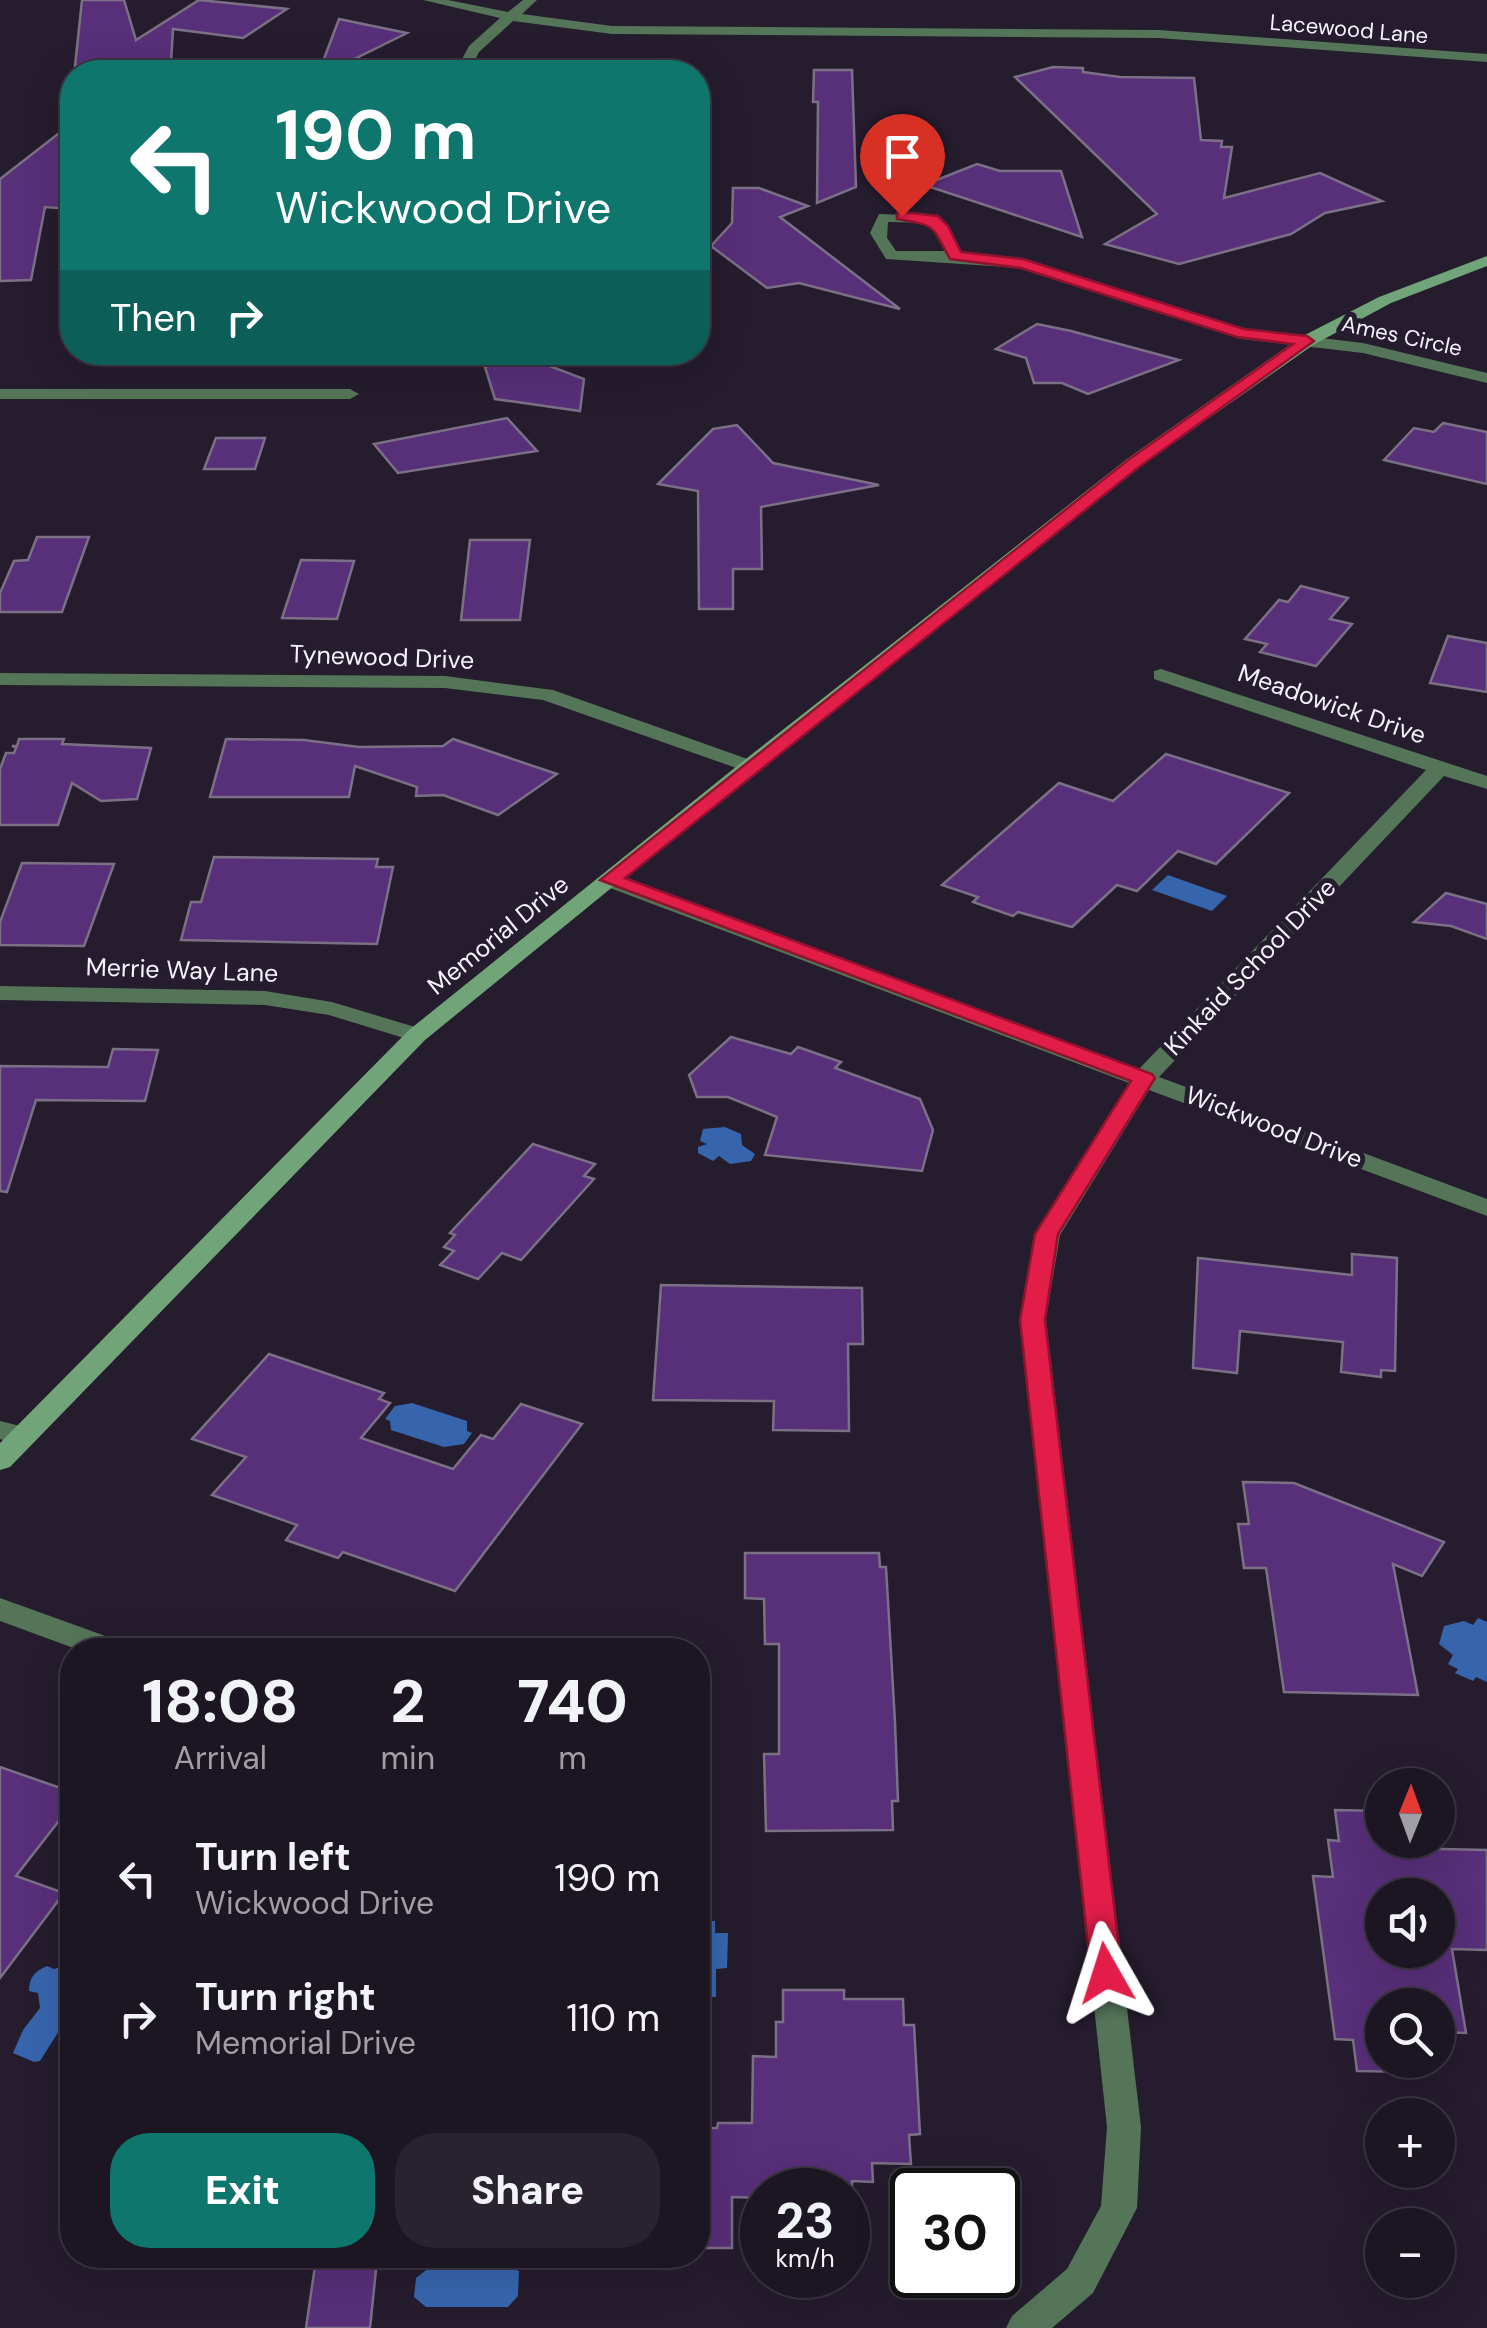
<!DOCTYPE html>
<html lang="en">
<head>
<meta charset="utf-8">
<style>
  :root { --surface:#1c1522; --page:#29222f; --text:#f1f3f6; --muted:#a09fa5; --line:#3a3440; --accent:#0f766e }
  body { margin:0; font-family:"DM Sans",sans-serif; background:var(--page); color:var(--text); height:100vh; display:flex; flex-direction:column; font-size:38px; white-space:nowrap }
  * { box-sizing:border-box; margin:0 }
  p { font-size:32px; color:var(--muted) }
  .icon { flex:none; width:55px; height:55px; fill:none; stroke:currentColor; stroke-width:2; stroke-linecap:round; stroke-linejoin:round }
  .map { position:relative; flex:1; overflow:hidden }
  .side { position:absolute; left:60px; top:1638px; width:650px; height:630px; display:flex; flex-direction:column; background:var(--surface); border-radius:40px; box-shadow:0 10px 40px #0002,0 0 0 2px var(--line) }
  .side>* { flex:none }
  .banner { position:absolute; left:60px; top:60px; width:650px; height:305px; border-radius:40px; box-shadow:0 10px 40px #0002,0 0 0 2px var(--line); background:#0f766e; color:#fff; overflow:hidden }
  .needle { width:65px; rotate:1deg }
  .controls { position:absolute; left:1365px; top:1768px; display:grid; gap:20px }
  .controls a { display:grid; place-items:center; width:90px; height:90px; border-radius:50%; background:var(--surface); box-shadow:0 10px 40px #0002,0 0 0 2px var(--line); font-size:50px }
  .speed { position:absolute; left:740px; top:2168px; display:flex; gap:20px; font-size:50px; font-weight:700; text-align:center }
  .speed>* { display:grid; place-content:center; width:130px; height:130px; border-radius:50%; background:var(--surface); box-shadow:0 10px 40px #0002,0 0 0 2px var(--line); line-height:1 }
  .speed small { font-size:25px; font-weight:400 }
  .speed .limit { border:5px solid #111; border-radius:15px; background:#fff; color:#111 }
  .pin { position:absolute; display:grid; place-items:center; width:85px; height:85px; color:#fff; margin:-102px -42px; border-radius:50% 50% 50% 0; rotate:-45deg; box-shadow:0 0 10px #0007 }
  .pin .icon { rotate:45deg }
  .me { position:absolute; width:110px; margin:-55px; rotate:354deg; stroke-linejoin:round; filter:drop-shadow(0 0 8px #0008) }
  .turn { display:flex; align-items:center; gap:35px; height:210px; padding:0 50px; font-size:45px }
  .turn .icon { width:130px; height:130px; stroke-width:2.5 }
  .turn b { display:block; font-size:70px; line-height:85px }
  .then { display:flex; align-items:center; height:95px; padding:0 50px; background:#0003; gap:20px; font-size:38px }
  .eta { display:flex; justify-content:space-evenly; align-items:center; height:170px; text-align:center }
  .eta b { font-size:60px; font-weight:800; line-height:70px }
  .action { display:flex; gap:20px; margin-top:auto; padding:20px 50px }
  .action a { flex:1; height:115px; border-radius:40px; background:var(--accent); color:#fff; font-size:40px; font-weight:800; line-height:115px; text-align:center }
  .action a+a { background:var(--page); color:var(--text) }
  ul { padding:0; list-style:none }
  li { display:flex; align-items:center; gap:30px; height:140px; padding:0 50px }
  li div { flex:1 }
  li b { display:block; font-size:38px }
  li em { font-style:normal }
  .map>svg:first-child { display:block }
  .water { fill:#3765ad }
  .building { fill:#582f79; stroke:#7b7086; stroke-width:2.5; fill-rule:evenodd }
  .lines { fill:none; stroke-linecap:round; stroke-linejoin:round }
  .street { fill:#557559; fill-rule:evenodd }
  .secondary { fill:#71a579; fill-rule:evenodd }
  .route { fill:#e11d48; stroke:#92132f; stroke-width:2.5 }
  .labels { text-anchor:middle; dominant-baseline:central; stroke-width:10; stroke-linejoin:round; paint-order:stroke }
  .far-street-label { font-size:22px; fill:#f7f1fd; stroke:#251c2e }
  .street-label { font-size:25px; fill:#f7f1fd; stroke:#251c2e }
</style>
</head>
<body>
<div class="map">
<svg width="1487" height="2328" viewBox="0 0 1487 2328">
  <rect width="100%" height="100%" fill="#251c2e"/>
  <!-- water -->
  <g class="water">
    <polygon points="1168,875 1227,896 1212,911 1152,890"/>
    <polygon points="725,1127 741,1134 742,1145 755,1154 751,1161 730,1164 719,1156 713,1161 698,1153 698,1147 707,1144 700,1141 703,1129"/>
    <polygon points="412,1403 467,1421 467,1431 472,1433 464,1444 444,1447 391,1430 390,1421 385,1419 395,1406"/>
    <polygon points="1478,1618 1487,1622 1487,1682 1476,1677 1473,1681 1455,1673 1458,1669 1448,1664 1453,1655 1439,1644 1444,1626 1464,1621 1473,1625"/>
    <polygon points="698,1921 715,1921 715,1933 728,1933 727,1968 716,1969 716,1997 698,1997"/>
    <path d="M 72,1964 L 72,2026 L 59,2031 L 40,2061 L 34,2062 L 13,2053 L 23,2030 L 40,2008 L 38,1993 L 29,1991 C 29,1977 35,1971 47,1966 L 54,1969 Z"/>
    <polygon points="430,2267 506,2267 519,2271 518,2296 508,2307 426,2307 414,2297 416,2278"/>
  </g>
  <!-- building -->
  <g class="building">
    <polygon points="82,0 124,0 136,40 199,0 287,9 243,38 173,29 171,62 75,66"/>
    <polygon points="339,19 407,33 328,72 319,72"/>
    <polygon points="1053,67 1083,68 1083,72 1120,77 1194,78 1201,140 1222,141 1221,147 1232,147 1224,198 1320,173 1382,201 1325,213 1291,234 1179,264 1105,244 1157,214 1015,77"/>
    <polygon points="814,70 852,70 856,187 817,203 818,102 813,102"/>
    <polygon points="72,123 72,209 45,207 31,280 0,281 0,179"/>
    <polygon points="977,164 1000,171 1061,171 1082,237 924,185"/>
    <polygon points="733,188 759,188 808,206 780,217 900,309 799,283 767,288 711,246 732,223"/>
    <polygon points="1037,324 1071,331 1179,360 1088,394 1062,383 1034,383 1026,358 996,349"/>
    <polygon points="521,355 584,379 580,411 495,399 485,367"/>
    <polygon points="507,418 537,451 398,473 374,444"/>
    <polygon points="1443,423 1487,432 1487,484 1384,460 1414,428 1434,432"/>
    <polygon points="737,425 773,463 879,485 761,507 762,569 733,569 733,609 699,609 698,491 658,484 713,429"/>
    <polygon points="216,438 265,438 255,469 204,469"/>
    <polygon points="37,537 89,537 62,612 0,612 0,593 14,561 28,560"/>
    <polygon points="470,540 530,540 520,620 461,620"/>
    <polygon points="301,560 354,561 337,619 282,618"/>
    <polygon points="1301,586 1348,598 1330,619 1352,624 1316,666 1260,652 1267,644 1245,639 1279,600 1288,602"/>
    <polygon points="1448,636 1487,643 1487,692 1430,683"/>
    <polygon points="19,739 64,739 62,744 151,748 137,799 101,801 72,783 58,825 0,825 0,769 6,753 14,753 16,748 12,746 17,746"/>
    <polygon points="226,739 304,740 359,747 443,746 453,739 557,774 498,815 443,795 416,796 417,787 355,766 349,797 210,797"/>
    <polygon points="1166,754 1289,793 1216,864 1178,851 1137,891 1117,885 1072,927 1018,912 1013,916 973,902 978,897 942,885 1059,783 1113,801"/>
    <polygon points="214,857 378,859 376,867 393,867 377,944 181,940 191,902 201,902"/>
    <polygon points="22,863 114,864 84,946 0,945 0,922"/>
    <polygon points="1446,893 1487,904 1487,939 1451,926 1414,922"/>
    <polygon points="731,1037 791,1054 798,1047 841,1062 835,1068 920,1099 933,1130 922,1171 765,1155 777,1117 728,1097 697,1097 689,1075"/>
    <polygon points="113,1049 158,1050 145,1101 36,1100 7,1192 0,1191 0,1066 108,1067"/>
    <polygon points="533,1144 595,1164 584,1176 594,1179 521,1260 502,1253 478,1279 440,1265 454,1251 444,1247 455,1235 450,1233"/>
    <polygon points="1352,1254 1397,1258 1395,1371 1381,1370 1381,1377 1341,1372 1343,1342 1240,1331 1237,1373 1193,1368 1198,1258 1352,1275"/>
    <polygon points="661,1285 862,1288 863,1344 848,1344 849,1431 773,1430 774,1401 653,1400"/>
    <polygon points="269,1354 384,1393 379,1399 390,1403 361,1438 453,1469 481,1435 493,1439 521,1404 582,1424 455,1591 343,1552 338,1558 286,1540 297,1525 212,1495 246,1457 192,1439"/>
    <polygon points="1243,1482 1294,1483 1444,1542 1422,1576 1393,1564 1418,1695 1284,1692 1266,1568 1244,1568 1238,1524 1249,1524"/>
    <polygon points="745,1553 879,1553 880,1567 886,1567 895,1722 898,1801 892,1801 893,1830 766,1831 764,1754 779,1754 779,1644 765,1644 764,1599 745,1598"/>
    <polygon points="0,1767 72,1792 72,1804 16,1876 64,1893 0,1978"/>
    <path d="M 1335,1810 L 1382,1811 L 1382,1840 L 1395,1840 L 1397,1848 L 1487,1850 L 1487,1950 L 1452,1949 L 1466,2033 L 1438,2032 L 1438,2005 L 1382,2005 L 1382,2060 L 1412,2060 L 1414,2072 L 1357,2071 L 1353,2040 L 1335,2039 L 1313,1876 L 1333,1877 L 1328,1840 L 1339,1841 ZM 1382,1895 L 1438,1895 L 1438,1950 L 1382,1950 Z"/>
    <polygon points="783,1990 844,1990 844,1999 903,1999 904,2025 914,2025 920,2134 909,2135 911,2164 872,2163 873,2182 852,2181 852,2190 762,2190 762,2198 732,2197 732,2248 698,2248 698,2128 717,2128 718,2123 752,2123 753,2056 776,2057 776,2022 783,2022"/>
    <polygon points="316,2259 377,2260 370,2328 306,2328"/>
  </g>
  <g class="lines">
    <!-- street -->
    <g class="street">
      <polygon points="423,0 448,0 508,12 523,0 537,0 522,14 612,26 1159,30 1487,54 1487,62 1159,38 612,34 513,21 479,52 469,72 455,72 469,46 500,18"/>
      <path d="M 879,214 L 938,216 L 949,226 L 961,252 L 1029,260 L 1244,329 L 1363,343 L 1487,373 L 1487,383 L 1363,353 L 1242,339 L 1021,268 L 886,259 L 870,233 ZM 888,222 L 929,223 L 945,251 L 896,251 L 887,238 Z"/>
      <polygon points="0,389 350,389 359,394 350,399 0,399"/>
      <polygon points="1161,669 1487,776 1487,789 1444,776 1159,1077 1487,1199 1487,1216 1149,1090 1060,1235 1046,1319 1141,2127 1137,2208 1093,2293 1052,2328 1006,2328 1012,2316 1067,2269 1101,2206 1107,2127 1020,1319 1034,1235 1129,1083 602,885 599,880 610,873 618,875 1139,1069 1426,770 1154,679 1154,671"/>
      <polygon points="0,673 445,676 553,690 756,762 759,766 756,770 742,770 543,700 445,688 0,685"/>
      <polygon points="0,986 265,991 332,1002 425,1030 429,1035 417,1042 329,1015 265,1005 0,1000"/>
      <polygon points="0,1421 32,1429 36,1436 32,1443 22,1446 0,1439"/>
      <polygon points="0,1598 122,1642 126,1650 79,1650 0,1621"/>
    </g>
    <!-- secondary -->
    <polygon class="secondary" points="1487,256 1487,266 1391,303 1313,345 1139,467 756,770 425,1040 10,1467 0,1470 0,1443 409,1030 742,762 1127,459 1301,337 1379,297"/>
  </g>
  <!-- route -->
  <path class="route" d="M 902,212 L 938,216 L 948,226 L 961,252 L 1023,259 L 1244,329 L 1307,336 L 1314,341 L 1139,467 L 625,878 L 1152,1074 L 1155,1078 L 1058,1234 L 1045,1320 L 1122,1973 L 1117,1982 L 1106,1985 L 1096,1982 L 1091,1973 L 1020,1320 L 1035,1234 L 1131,1081 L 600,880 L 1128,460 L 1293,344 L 1237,337 L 1021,268 L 950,259 C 931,224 937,226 897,219 L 897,213 Z"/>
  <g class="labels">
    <!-- far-street labels -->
    <g class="far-street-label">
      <text transform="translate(1349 29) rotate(5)">Lacewood Lane</text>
      <text transform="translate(1402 336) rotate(12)">Ames Circle</text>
    </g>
    <!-- street labels -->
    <g class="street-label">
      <text transform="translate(382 657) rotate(2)">Tynewood Drive</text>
      <text transform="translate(1332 704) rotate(19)">Meadowick Drive</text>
      <text transform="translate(498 935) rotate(-39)">Memorial Drive</text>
      <text transform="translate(1250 967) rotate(-46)">Kinkaid School Drive</text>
      <text transform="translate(182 970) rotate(2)">Merrie Way Lane</text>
      <text transform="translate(1274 1127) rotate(21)">Wickwood Drive</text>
    </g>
  </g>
</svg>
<div class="controls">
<a><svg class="needle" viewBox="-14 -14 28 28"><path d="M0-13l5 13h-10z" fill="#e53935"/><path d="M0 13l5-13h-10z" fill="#a09fa5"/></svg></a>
<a><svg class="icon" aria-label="sound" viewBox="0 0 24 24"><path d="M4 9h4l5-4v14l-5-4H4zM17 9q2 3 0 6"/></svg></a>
<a><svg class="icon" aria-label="search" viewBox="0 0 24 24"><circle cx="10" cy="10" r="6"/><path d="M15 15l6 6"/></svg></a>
<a>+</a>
<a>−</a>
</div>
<div class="speed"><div>23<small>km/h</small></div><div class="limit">30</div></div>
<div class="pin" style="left:902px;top:216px;background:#d93025"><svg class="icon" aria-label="arrive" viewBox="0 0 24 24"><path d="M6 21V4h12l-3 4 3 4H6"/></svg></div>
<svg class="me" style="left:1106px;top:1973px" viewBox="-20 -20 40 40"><path d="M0-17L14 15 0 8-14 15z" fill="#e11d48" stroke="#fff" stroke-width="4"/></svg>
<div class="banner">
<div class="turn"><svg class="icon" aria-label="left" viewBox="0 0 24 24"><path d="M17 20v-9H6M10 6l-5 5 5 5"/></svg><div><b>190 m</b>Wickwood Drive</div></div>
<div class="then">Then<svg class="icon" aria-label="right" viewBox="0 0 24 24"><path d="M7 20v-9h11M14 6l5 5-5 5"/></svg></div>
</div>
<section class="side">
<div class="eta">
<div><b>18:08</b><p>Arrival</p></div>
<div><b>2</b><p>min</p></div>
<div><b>740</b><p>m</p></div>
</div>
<ul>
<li><svg class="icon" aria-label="left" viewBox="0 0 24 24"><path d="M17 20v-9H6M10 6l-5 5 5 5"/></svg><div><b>Turn left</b><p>Wickwood Drive</p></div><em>190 m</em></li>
<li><svg class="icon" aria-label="right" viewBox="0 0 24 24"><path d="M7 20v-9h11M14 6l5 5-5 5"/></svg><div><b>Turn right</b><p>Memorial Drive</p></div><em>110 m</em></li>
</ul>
<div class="action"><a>Exit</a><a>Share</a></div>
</section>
</div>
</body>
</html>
